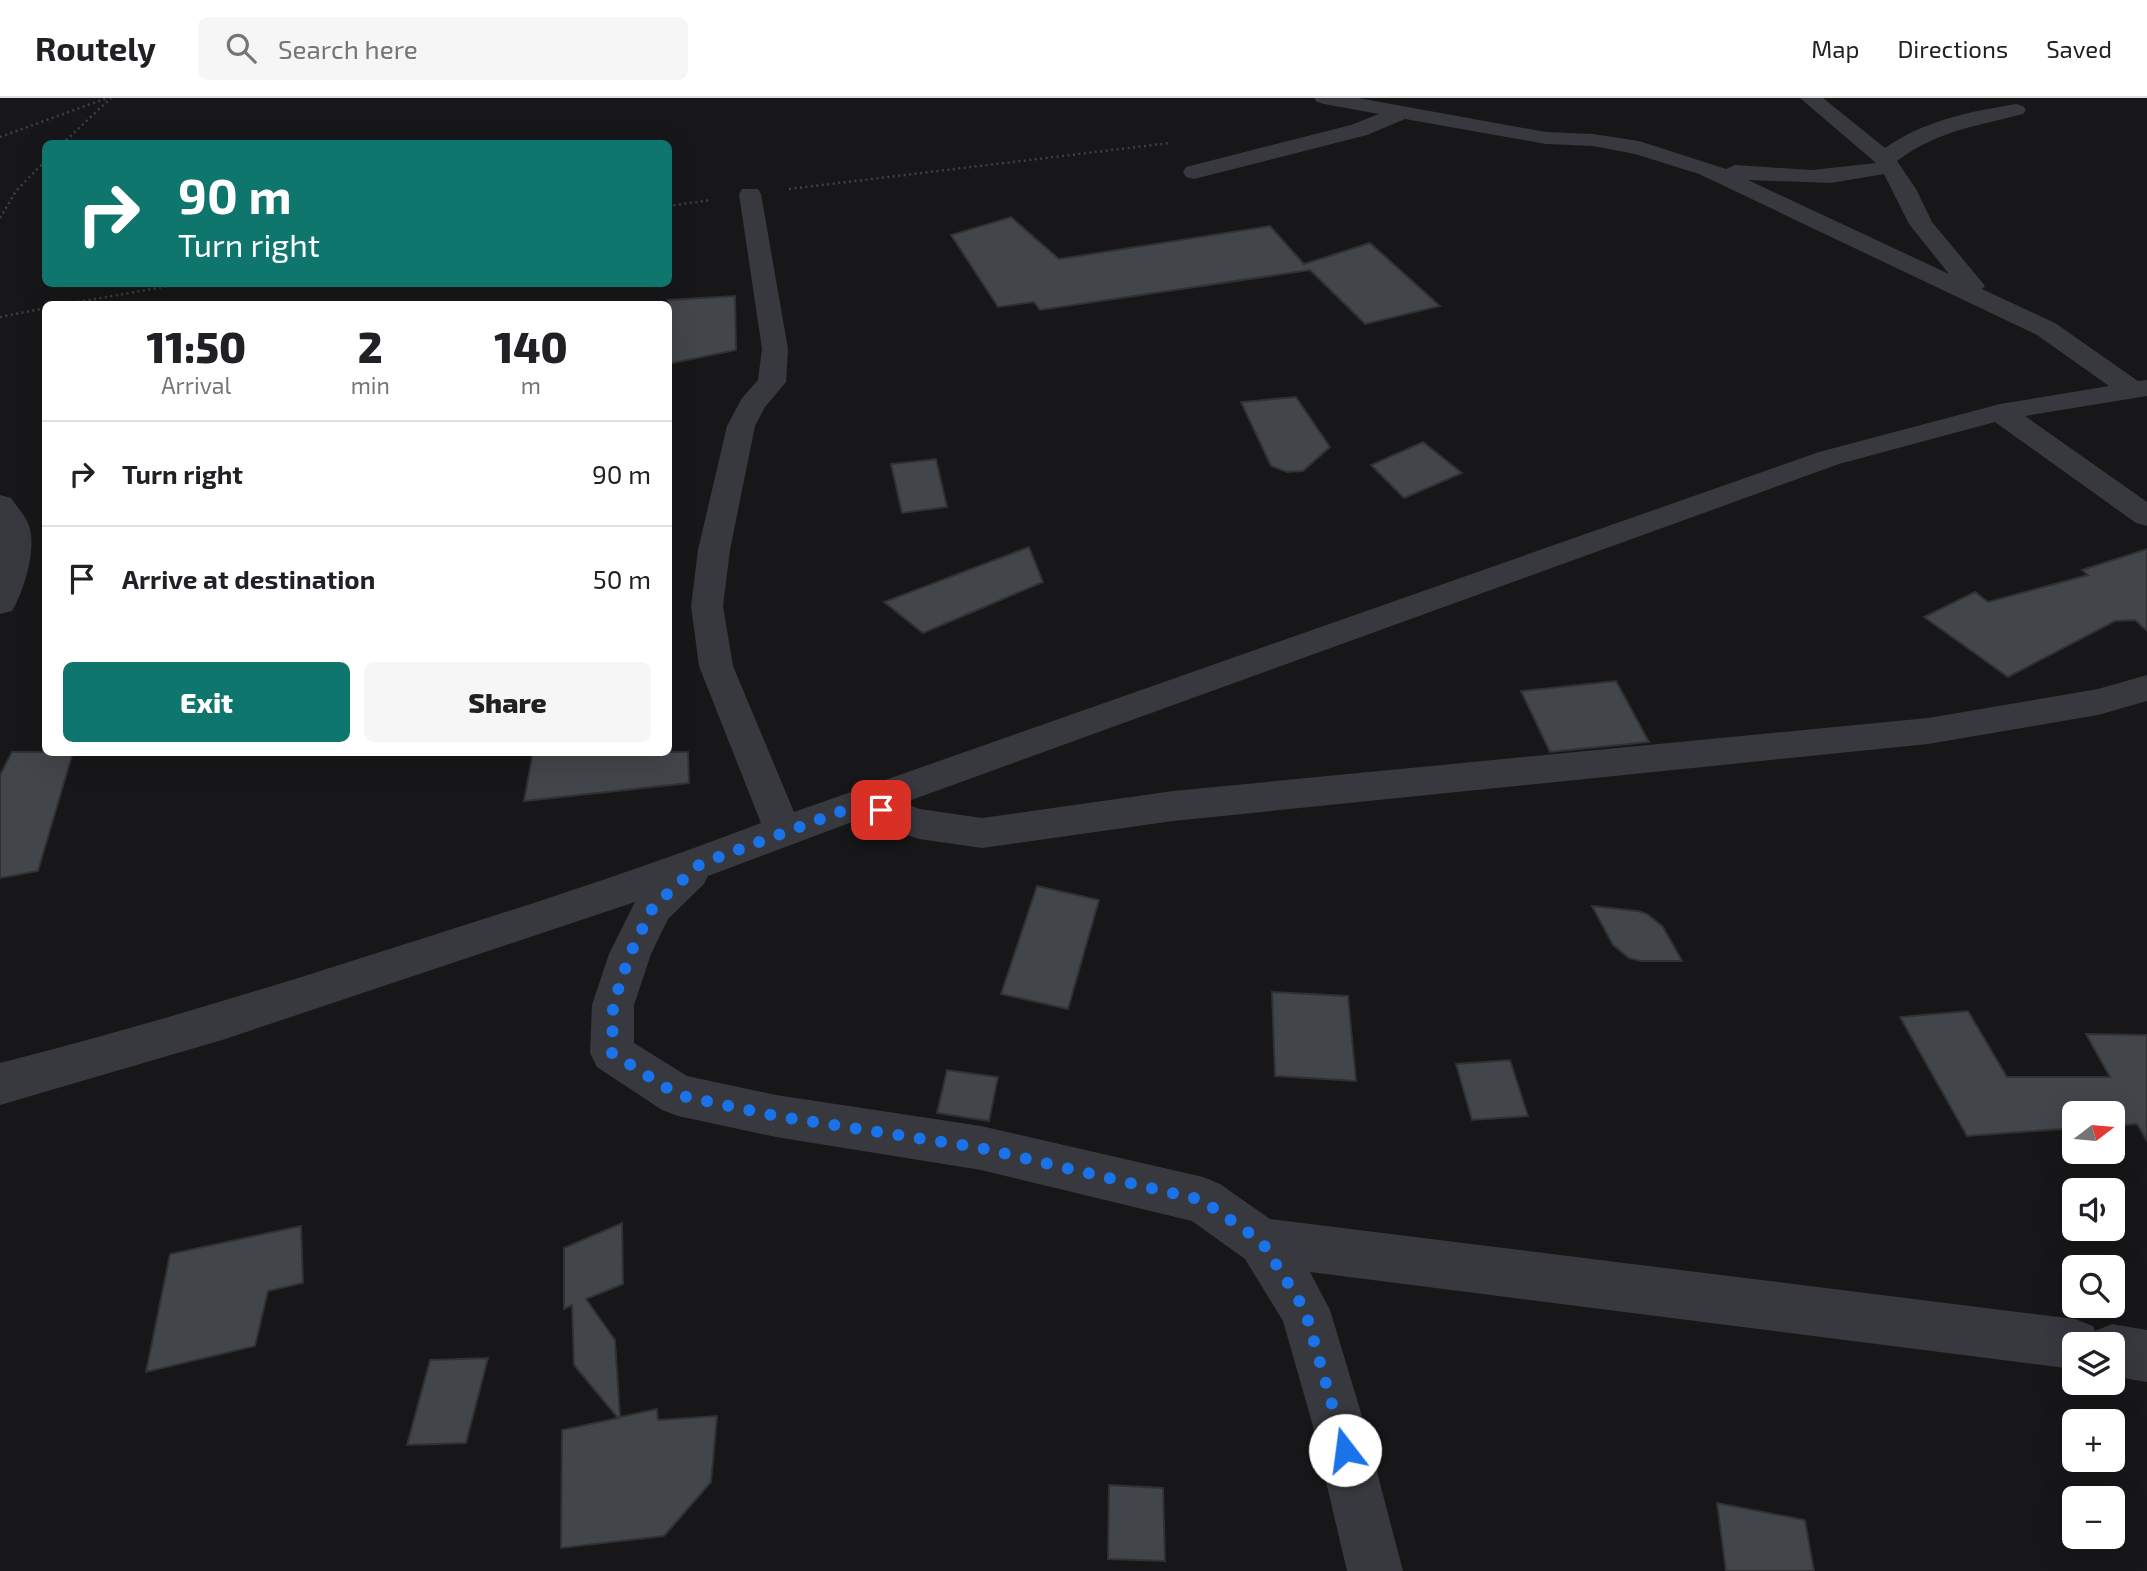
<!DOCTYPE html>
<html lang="en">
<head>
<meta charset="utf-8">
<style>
  :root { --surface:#fff; --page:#f6f6f6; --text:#202124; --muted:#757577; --line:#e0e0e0; --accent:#0f766e }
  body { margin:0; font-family:"Exo 2",sans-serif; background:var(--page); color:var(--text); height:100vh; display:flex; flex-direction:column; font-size:26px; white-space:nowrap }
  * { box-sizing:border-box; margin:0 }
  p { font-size:23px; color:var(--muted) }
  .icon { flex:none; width:38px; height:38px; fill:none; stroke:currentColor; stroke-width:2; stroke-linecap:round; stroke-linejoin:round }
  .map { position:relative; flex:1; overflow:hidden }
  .drawer { position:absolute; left:42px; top:203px; width:630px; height:455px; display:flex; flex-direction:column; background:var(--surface); border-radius:10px; box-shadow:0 7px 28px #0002 }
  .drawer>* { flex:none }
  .banner { position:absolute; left:42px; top:42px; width:630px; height:147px; border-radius:10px; box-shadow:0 7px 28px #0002; background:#0f766e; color:#fff; overflow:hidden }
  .needle { width:46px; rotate:74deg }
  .buttons { position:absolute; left:2062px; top:1003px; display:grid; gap:14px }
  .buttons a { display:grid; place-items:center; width:63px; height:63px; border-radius:10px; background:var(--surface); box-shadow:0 7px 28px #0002; font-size:35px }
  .pin { position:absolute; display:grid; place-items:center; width:60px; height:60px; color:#fff; margin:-30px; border-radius:14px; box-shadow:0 4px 10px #0006 }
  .me { position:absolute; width:77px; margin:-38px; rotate:345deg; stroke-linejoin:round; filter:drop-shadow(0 0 5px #0008) }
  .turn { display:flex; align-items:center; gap:24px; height:147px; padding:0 21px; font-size:32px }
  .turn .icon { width:91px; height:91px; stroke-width:2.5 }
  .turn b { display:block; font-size:49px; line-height:60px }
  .eta { display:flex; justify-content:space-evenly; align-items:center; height:119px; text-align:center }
  .eta b { font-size:42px; font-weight:800; line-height:49px }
  .primary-button { display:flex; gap:14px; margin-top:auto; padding:14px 21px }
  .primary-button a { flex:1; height:80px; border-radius:10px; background:var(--accent); color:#fff; font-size:28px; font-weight:800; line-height:80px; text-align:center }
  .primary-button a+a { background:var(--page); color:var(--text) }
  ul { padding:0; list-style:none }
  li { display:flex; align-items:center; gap:21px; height:105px; padding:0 21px; border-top:2px solid var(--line) }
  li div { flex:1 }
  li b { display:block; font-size:26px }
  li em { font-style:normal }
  header { display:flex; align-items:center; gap:42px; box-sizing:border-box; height:98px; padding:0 35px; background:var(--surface); border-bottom:2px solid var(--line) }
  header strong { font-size:33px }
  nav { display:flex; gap:38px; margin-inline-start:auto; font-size:24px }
  .search { width:490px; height:63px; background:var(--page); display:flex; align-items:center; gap:18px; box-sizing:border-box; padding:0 24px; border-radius:10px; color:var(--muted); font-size:26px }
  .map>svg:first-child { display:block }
  .building { fill:#424549; stroke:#303135; stroke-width:2 }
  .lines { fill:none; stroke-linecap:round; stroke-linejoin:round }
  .path { stroke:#3d4145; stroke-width:2.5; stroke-dasharray:2 3.5; stroke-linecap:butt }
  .minor { fill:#37393e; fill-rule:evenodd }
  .route { stroke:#1a73e8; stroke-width:12; stroke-dasharray:0 21.6 }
</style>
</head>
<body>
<header>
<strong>Routely</strong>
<div class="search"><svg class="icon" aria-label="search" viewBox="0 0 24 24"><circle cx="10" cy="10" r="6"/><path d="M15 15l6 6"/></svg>Search here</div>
<nav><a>Map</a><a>Directions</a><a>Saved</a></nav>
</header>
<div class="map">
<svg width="2147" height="1473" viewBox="0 0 2147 1473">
  <rect width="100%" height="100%" fill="#171719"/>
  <!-- building -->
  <g class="building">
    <polygon points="1011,119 1059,161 1270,128 1304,166 1370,145 1440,208 1365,226 1310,172 1040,212 1034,204 998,209 951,137"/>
    <polygon points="735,198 736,252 668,266 668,202"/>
    <polygon points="1296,299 1330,349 1303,373 1287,374 1271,368 1241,304"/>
    <polygon points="1423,344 1462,375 1404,400 1371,367"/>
    <polygon points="936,361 947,409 902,415 891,366"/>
    <polygon points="1029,449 1043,484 923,535 884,504"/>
    <polygon points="2147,451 2147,533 2135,522 2115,523 2008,579 1924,519 1975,494 1988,504 2088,477 2082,472"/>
    <polygon points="1616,583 1649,644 1550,654 1521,593"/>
    <polygon points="12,654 73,654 38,773 0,780 0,677"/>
    <polygon points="533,654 688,654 689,685 524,703"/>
    <polygon points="1037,788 1099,802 1068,911 1001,896"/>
    <polygon points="1592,808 1638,813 1647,816 1663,829 1682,863 1641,863 1629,860 1613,847"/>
    <polygon points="1272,894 1348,898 1356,983 1275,978"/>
    <polygon points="1968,913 2007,979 2110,979 2086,936 2147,937 2147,1043 2137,1026 2112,1028 2112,1015 2074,1015 2074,1030 1967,1038 1900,919"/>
    <polygon points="1510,962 1528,1018 1472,1022 1456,966"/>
    <polygon points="947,972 998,979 989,1023 937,1015"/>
    <polygon points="622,1125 623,1186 586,1201 615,1242 620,1319 657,1311 658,1322 717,1318 711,1384 664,1438 561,1450 562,1332 618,1320 574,1267 572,1207 564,1211 564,1150"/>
    <polygon points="301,1128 303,1185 268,1193 255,1248 146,1274 170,1156"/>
    <polygon points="488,1260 466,1345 407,1347 430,1262"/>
    <polygon points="1109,1387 1163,1390 1165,1463 1108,1461"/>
    <polygon points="1717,1405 1805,1422 1814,1473 1726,1473"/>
  </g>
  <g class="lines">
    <!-- path -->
    <g class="path">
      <polyline points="0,39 107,0"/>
      <polyline points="62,46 111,0"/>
      <polyline points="789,91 1170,45"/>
      <polyline points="668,108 711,102"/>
      <polyline points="0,120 16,93 46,62"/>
      <polyline points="67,206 180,186"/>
      <polyline points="0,219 46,210"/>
    </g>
    <!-- minor -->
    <g class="minor">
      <path d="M 1314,0 L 1358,0 L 1546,34 L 1593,36 L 1639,43 L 1726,71 L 1735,67 L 1812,72 L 1876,65 L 1800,0 L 1823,0 L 1885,50 C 1925,22 1969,14 2016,6 L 2023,8 L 2026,12 L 2023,16 C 1974,29 1939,32 1897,63 L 1916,91 L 1932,124 L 1981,183 L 1985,188 L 1982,191 L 2055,225 L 2138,283 L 2147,282 L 2147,298 L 2025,318 L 2147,404 L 2147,428 L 2136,425 L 1995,324 L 1839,366 L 903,705 L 920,711 L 982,720 L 1173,693 L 1928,620 L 2098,591 L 2147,577 L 2147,603 L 2098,617 L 1928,646 L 1173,723 L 982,750 L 919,741 L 860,721 L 708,778 L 704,786 L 668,821 L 651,856 L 634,907 L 634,945 L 687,978 L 776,997 L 981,1028 L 1203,1079 L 1220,1086 L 1270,1121 L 2075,1221 L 2093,1228 L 2095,1233 L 2112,1226 L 2147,1232 L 2147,1284 L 2112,1278 L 2112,1246 L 2074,1246 L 2074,1271 L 1310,1174 L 1330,1212 L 1365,1328 L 1403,1473 L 1347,1473 L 1313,1328 L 1283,1223 L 1245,1161 L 1192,1123 L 981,1072 L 776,1039 L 678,1018 L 662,1012 L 597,969 L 590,955 L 592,907 L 609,856 L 635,804 L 222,942 L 0,1007 L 0,965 C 142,929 281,886 421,841 C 535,805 649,768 761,725 L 699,568 L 691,508 L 698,452 L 727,328 L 742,300 L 758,282 L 762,251 L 739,96 L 742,91 L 758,91 L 761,96 L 788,251 L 786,284 L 765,309 L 755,328 L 730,452 L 723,508 L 733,568 L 794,714 L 1819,354 L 2000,306 L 2109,288 L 2037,237 L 1699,76 L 1635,56 L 1593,48 L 1546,46 L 1405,21 L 1367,37 L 1194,81 L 1186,79 L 1183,74 L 1186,69 L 1351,27 L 1379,16 L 1324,6 L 1317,4 ZM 1884,76 L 1909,126 L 1949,176 L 1748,82 L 1831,85 Z"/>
      <path d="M 0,397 L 11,400 C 16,408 26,418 29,428 C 37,451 24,493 12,513 L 0,516 Z"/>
    </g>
  </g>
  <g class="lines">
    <!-- route -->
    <polyline class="route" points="881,712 861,706 700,766 653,809 630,856 613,907 612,955 678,997 776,1018 981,1050 1202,1102 1262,1144 1305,1212 1345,1352"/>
  </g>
</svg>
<div class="buttons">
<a><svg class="needle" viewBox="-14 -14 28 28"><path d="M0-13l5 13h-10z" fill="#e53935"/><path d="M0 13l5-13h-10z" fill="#757577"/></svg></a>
<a><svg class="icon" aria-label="sound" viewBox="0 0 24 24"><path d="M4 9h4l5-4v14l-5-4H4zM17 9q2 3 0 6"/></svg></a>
<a><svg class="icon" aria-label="search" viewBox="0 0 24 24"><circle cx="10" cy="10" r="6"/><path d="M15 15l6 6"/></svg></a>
<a><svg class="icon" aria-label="layers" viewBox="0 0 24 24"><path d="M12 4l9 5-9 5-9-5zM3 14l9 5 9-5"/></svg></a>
<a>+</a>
<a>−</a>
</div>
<div class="pin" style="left:881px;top:712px;background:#d93025"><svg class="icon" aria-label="arrive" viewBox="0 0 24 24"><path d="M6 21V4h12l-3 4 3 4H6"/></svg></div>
<svg class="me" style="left:1345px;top:1352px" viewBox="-20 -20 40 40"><circle r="19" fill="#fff"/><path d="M0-13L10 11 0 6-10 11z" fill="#1a73e8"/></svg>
<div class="banner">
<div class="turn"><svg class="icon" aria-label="right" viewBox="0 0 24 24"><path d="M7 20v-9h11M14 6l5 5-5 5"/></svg><div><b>90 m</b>Turn right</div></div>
</div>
<section class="drawer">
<div class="eta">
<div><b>11:50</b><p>Arrival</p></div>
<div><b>2</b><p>min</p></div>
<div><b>140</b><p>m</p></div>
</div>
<ul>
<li><svg class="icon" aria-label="right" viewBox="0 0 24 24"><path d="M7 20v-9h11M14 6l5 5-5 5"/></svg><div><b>Turn right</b></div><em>90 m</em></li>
<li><svg class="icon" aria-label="arrive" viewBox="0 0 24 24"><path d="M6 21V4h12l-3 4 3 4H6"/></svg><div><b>Arrive at destination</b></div><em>50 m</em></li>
</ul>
<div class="primary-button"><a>Exit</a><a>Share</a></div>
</section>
</div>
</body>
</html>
